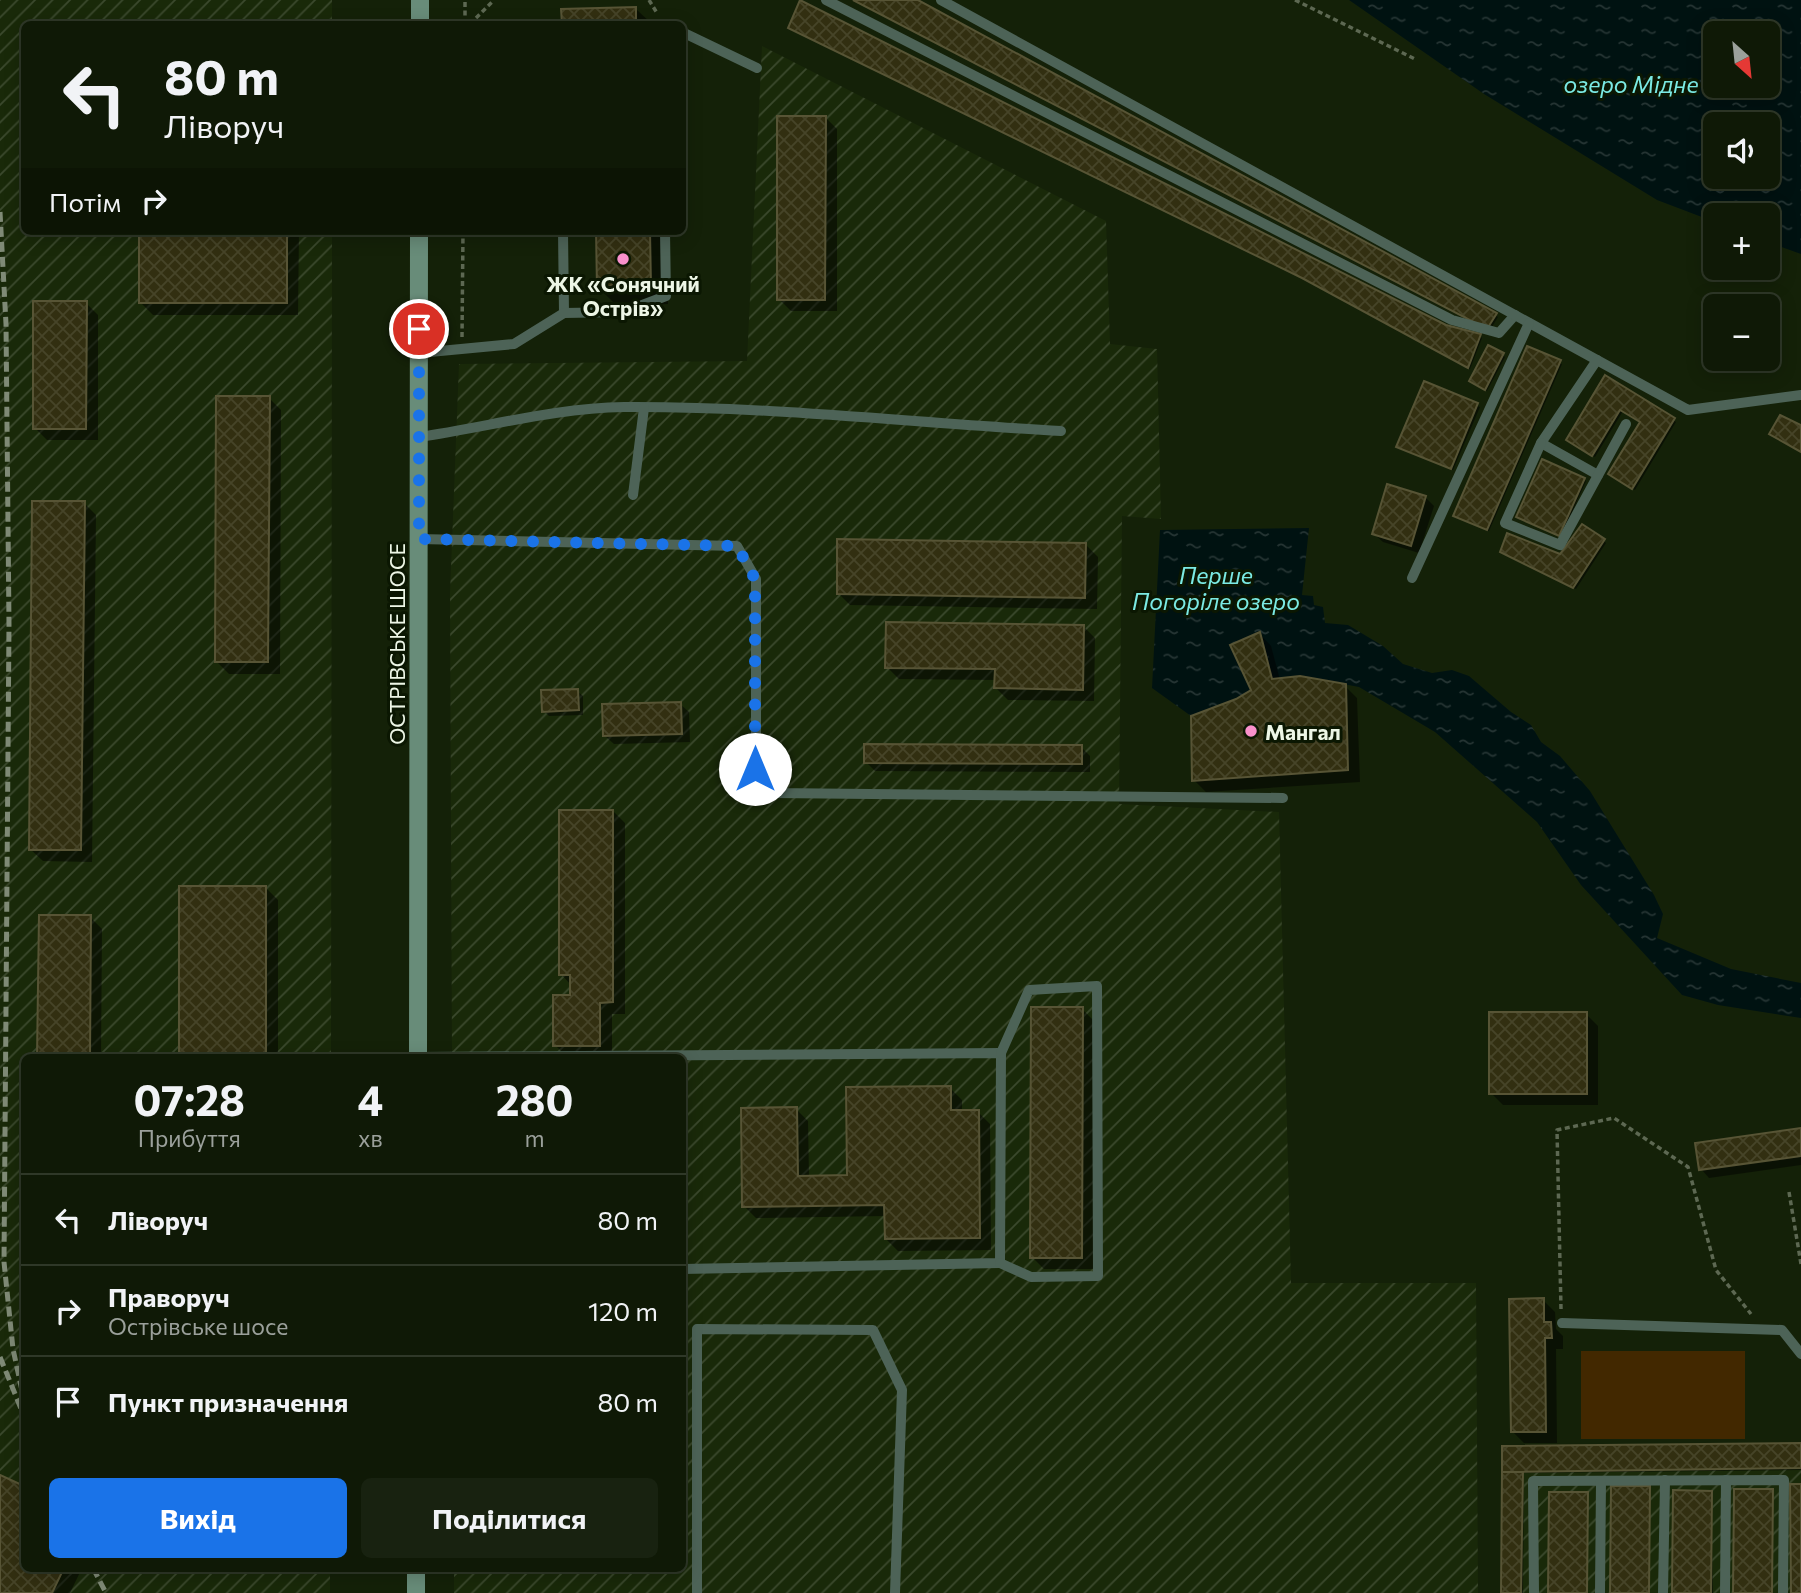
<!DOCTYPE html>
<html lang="uk">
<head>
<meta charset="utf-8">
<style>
  :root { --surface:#0f1906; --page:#182210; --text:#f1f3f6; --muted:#9ba09b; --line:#2f3828; --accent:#1a73e8 }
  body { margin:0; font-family:Commissioner,sans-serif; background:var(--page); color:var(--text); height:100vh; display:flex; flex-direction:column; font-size:26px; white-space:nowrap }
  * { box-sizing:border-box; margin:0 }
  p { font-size:23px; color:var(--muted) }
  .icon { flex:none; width:38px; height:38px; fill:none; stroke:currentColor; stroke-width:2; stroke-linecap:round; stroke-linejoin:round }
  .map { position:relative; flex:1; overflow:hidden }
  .side { position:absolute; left:21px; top:1054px; width:665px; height:518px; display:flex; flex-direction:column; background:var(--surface); border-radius:10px; box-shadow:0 4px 18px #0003,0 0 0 2px var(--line) }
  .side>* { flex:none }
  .banner { position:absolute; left:21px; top:21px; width:665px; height:214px; border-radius:10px; box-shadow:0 4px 18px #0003,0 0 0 2px var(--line); background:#0f1906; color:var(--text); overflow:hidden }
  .needle { width:46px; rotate:153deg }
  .tools { position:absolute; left:1703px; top:21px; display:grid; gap:14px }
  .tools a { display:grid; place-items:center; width:77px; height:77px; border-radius:10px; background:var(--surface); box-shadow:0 4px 18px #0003,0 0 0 2px var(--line); font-size:35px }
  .pin { position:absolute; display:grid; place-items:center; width:60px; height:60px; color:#fff; margin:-30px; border:4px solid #fff; border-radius:50%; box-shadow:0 2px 7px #0007 }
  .me { position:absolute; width:77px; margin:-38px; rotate:0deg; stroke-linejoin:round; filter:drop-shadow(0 0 5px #0008) }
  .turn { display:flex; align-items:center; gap:24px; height:147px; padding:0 28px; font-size:32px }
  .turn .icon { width:91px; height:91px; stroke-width:2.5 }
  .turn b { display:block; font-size:49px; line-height:60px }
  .then { display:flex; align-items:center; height:66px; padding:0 28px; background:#0003; gap:14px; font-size:26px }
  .eta { display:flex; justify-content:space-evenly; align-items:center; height:119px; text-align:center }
  .eta b { font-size:42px; font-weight:700; line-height:49px }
  .action { display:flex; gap:14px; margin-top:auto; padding:14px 28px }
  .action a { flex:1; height:80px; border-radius:10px; background:var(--accent); color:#fff; font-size:28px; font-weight:700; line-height:80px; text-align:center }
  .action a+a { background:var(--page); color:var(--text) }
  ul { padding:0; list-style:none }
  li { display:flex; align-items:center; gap:21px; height:91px; padding:0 28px; border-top:2px solid var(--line) }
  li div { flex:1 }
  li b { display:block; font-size:26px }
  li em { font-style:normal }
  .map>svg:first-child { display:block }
  .industrial { fill:url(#industrial-furrows) }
  .pitch { fill:#422800 }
  .water { fill:url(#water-ripples); fill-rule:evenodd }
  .shadow { fill:#0007 }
  .building { fill:url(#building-cross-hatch); stroke:#575435; stroke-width:2 }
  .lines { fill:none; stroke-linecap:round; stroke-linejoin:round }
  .path { stroke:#5d6852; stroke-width:3.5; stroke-dasharray:5 3.5; stroke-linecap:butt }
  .lane { stroke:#4d6357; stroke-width:10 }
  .secondary { stroke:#688c79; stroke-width:18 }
  .rail { stroke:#7f8a76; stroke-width:5; stroke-dasharray:10 5; stroke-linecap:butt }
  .route { stroke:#1a73e8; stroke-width:12; stroke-dasharray:0 21.6 }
  .poi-dot { fill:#f890cb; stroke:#0b1702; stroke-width:2.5 }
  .labels { text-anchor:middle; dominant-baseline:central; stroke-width:6; stroke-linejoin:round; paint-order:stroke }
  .poi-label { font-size:21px; font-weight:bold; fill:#edf6e6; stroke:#0b1702 }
  .street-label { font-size:21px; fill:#edf6e6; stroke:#0b1702 }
  .water-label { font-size:23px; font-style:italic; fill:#7beae4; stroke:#0b1702 }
</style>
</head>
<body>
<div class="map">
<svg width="1801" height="1593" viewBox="0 0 1801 1593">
  <defs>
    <pattern id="industrial-furrows" width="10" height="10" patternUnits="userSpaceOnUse" patternTransform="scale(1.75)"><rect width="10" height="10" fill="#192909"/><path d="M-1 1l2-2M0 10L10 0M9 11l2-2" fill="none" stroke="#3b492d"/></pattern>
    <pattern id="water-ripples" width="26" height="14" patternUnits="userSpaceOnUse" patternTransform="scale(1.75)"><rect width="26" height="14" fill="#001211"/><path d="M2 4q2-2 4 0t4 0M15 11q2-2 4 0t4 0" fill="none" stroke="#263534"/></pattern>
    <pattern id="building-cross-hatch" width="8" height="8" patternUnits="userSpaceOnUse" patternTransform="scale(1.75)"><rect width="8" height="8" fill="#322f11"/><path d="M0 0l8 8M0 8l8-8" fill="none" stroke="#464428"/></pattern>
  </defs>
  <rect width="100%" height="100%" fill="#142108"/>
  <!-- industrial -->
  <g class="industrial">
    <polygon points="0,0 332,0 332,24 24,24 24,231 332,231 331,1057 24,1057 24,1568 330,1568 330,1593 0,1593"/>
    <polygon points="762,46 1106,221 1110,344 1157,349 1161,519 1122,516 1119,804 1279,812 1291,1283 1476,1283 1478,1593 454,1593 454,1568 682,1568 682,1057 452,1057 450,594 459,364 747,361"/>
    <polygon points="1801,1443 1801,1593 1501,1593 1502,1446"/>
  </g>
  <!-- pitch -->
  <rect class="pitch" x="1581" y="1351" width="164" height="88"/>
  <!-- water -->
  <g class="water">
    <path d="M 1349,0 L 1801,0 L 1801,254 L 1768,242 L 1768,215 L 1715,215 L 1715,222 L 1657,200 L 1484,94 ZM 1715,33 L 1768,33 L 1768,86 L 1715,86 ZM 1715,124 L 1768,124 L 1768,177 L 1715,177 Z"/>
    <polygon points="1309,528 1302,595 1313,596 1314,605 1323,607 1325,623 1348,625 1383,646 1403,664 1432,673 1452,670 1469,676 1511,712 1531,725 1541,742 1560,756 1590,791 1654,895 1663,914 1657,938 1731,969 1801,983 1801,1018 1718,1005 1682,995 1581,885 1537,822 1435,732 1359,687 1300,676 1272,679 1260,632 1230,645 1251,690 1236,699 1191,716 1152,688 1160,530"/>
  </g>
  <!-- shadow -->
  <g class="shadow">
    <polygon points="854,0 914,0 1498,317 1490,330"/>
    <polygon points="636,9 652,24 563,24 563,11"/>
    <polygon points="825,117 837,129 837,311 791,311 779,299"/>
    <polygon points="43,231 95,231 95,232 45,232"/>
    <polygon points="141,231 299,231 298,315 153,315 141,303"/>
    <polygon points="598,231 667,231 668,304 617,306 599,288"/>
    <polygon points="1306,280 1480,336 1482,338 1470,369"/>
    <polygon points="86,303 98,315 98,440 47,440 35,428"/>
    <polygon points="1528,348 1562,364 1489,531 1457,517"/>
    <polygon points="1503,355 1505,357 1487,391 1473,383"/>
    <polygon points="1605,378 1676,422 1635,490 1612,476 1642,422 1623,411 1595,457 1570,442"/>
    <polygon points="1425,383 1480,407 1453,470 1401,449"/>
    <polygon points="269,398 281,410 280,674 229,674 217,662"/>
    <polygon points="1584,479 1586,481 1561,537 1518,517"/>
    <polygon points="1425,497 1434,506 1419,553 1383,542 1374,534"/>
    <polygon points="84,503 96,515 92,862 43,861 30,849"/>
    <polygon points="1603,540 1606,543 1576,589 1504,553 1561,556"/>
    <polygon points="1086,545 1098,557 1097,609 850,605 838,593"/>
    <polygon points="1083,626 1095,638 1094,701 1008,700 996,688 996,680 899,679 887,667"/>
    <polygon points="1260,634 1271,646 1280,680 1345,686 1357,698 1360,782 1206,792 1194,780 1237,701 1254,690"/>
    <polygon points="577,691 583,696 583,715 549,716 544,711"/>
    <polygon points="680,704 689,712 690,742 614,744 605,736"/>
    <polygon points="1081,747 1090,756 1090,772 875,771 866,762"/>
    <polygon points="613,811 625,823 625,1014 612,1014 612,1057 567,1057 555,1045 571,996 571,985 561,974"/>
    <polygon points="266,888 278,900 278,1057 181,1057"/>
    <polygon points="90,917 102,929 101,1057 39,1057"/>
    <polygon points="1082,1009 1094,1021 1093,1269 1044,1269 1032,1257"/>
    <polygon points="1586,1014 1598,1026 1598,1105 1503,1105 1491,1093"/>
    <polygon points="950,1088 962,1100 962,1112 978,1112 990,1124 991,1250 898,1251 886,1239 886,1216 756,1218 744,1206 796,1109 808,1121 809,1177 848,1177"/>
    <polygon points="1801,1130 1801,1165 1709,1178 1701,1169"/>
    <polygon points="1543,1300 1555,1312 1556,1329 1563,1336 1563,1349 1556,1349 1557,1443 1524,1443 1512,1431"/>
    <polygon points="1801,1444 1801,1470 1524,1473 1523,1593 1502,1593 1503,1448"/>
    <polygon points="0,1477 24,1488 24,1568 82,1568 70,1593 0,1593"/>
    <polygon points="1649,1488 1650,1593 1612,1593"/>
    <polygon points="1772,1491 1773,1593 1735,1593"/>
    <polygon points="1711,1493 1713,1593 1674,1593"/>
    <polygon points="1587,1494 1588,1593 1550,1593"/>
  </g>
  <!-- building -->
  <g class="building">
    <polygon points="800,0 1446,325 1481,334 1468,368 1302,278 788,28"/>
    <polygon points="853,0 918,0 1497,313 1487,329"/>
    <polygon points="636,7 636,24 562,24 561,9"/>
    <polygon points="777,116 826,116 825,300 777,300"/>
    <rect x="139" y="231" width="148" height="72"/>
    <polygon points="596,231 650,231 651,287 597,288"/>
    <polygon points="33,301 87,301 86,429 33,429"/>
    <polygon points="1488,345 1504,353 1485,390 1469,381"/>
    <polygon points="1527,346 1561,360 1487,530 1453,516"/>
    <polygon points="1605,375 1675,418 1632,489 1608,474 1640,422 1620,410 1592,456 1566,440"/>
    <polygon points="1424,381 1478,403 1451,469 1396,447"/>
    <polygon points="216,396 270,396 268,662 215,662"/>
    <polygon points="1780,415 1801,425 1801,452 1769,434"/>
    <polygon points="1542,459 1585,478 1559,536 1516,517"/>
    <polygon points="1387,484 1426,496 1411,546 1372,534"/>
    <polygon points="32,501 85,501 81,850 29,850"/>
    <polygon points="1582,524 1605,539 1573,588 1500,552 1507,533 1560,554"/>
    <polygon points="837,539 1086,543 1085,598 837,594"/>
    <polygon points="886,622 1084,625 1083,690 994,688 995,669 885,668"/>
    <polygon points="1260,632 1272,679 1300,676 1346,684 1348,770 1192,781 1191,716 1236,699 1251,690 1230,645"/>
    <polygon points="578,689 579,710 542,712 541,690"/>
    <polygon points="681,702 682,734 603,736 602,704"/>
    <polygon points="864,744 1082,745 1082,764 864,763"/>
    <polygon points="559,810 613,810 613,1002 600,1003 600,1046 553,1046 553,995 570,995 570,975 559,975"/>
    <rect x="179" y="886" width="87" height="171"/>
    <polygon points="39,915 91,915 90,1057 37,1057"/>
    <polygon points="1031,1007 1083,1007 1082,1258 1030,1258"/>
    <rect x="1489" y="1012" width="98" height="82"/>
    <polygon points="951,1086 951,1110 979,1110 980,1238 885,1239 884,1205 742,1207 741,1108 797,1107 798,1176 847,1175 846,1087"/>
    <polygon points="1801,1128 1801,1156 1699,1170 1695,1143"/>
    <polygon points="1544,1298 1544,1322 1551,1322 1552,1338 1545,1338 1546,1432 1511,1432 1509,1299"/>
    <polygon points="1801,1443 1801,1468 1502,1472 1502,1446"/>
    <polygon points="1502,1472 1523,1472 1521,1593 1501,1593"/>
    <polygon points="0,1475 24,1486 24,1568 64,1568 52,1593 0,1593"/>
    <polygon points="1790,1484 1801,1484 1801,1593 1791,1593"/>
    <polygon points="1611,1486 1650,1486 1649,1593 1610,1593"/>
    <polygon points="1734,1489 1773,1489 1772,1593 1733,1593"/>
    <polygon points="1673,1490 1712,1491 1711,1593 1672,1593"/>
    <polygon points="1549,1492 1588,1492 1587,1593 1548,1593"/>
  </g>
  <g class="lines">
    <!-- path -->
    <g class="path">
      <polyline points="649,0 657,13"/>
      <polyline points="1295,0 1415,59"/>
      <polyline points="465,24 465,0"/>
      <polyline points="470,24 494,0"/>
      <polyline points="462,337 463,231"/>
      <polyline points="1789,1192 1801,1264"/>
      <polyline points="1561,1309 1557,1130 1614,1118 1688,1167 1716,1270 1751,1314"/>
    </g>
    <!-- lane -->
    <g class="lane">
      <polyline points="826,0 1452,320 1499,333 1515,315"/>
      <polyline points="941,0 1688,410 1801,395"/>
      <polyline points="663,24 668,24"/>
      <polyline points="682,32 757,68"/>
      <polyline points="563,231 564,313"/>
      <polyline points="419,353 514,344 564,313 624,312 666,296 665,231"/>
      <polyline points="1597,360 1541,443 1598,475"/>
      <path d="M 419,437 C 488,427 554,408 624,407 C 770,406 915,423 1061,431"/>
      <polyline points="1541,443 1505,523 1560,545 1626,424"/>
      <polyline points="633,495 644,408"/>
      <polyline points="419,539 737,546 756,579 756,769 773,793 1283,798"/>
      <polyline points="1412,578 1529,323"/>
      <polyline points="418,1057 1001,1053 1000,1263 682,1269"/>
      <polyline points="1000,1263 1031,1277 1098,1276 1097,986 1029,990 1001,1053"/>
      <polyline points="1562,1323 1782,1330 1801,1354"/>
      <polyline points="697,1593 697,1329 873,1330 902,1390 895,1593"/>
      <polyline points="1534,1593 1533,1481 1784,1480 1783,1593"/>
      <polyline points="1600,1593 1601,1481"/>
      <polyline points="1663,1593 1665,1480"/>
      <polyline points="1725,1593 1726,1480"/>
    </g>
    <!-- secondary -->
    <g class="secondary">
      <polyline points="420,24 420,0"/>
      <polyline points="418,1057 419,231"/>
      <polyline points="416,1593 416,1568"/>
    </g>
    <!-- rail -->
    <g class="rail">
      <polyline points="0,212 6,324 9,624 4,1262 13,1349 24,1400"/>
      <polyline points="0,1357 24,1416"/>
      <polyline points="93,1568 106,1593"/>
    </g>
  </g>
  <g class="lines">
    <!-- route -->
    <polyline class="route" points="419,329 419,539 737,546 755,579 755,769"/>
  </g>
  <!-- markers -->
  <g class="poi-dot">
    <circle cx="623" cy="259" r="7"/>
    <circle cx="1251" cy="731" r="7"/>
  </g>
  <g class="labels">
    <!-- poi labels -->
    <g class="poi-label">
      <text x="623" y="283">ЖК «Сонячний<tspan x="623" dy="24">Острів»</tspan></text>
      <text x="1265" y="731" text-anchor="start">Мангал</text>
    </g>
    <!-- street labels -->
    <g class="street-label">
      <text transform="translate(396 644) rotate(-90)">ОСТРІВСЬКЕ ШОСЕ</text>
    </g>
    <!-- water labels -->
    <g class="water-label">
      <text x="1631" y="84">озеро Мідне</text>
      <text x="1216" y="575">Перше<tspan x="1216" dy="26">Погоріле озеро</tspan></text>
    </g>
  </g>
</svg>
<div class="tools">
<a><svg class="needle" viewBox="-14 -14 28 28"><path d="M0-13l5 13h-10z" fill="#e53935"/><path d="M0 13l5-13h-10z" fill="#9ba09b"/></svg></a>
<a><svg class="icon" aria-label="sound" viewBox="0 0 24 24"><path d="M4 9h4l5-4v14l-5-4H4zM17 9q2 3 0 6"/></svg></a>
<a>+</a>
<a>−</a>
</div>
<div class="pin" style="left:419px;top:329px;background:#d93025"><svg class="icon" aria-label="arrive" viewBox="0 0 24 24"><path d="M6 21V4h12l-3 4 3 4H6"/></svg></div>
<svg class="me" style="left:755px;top:769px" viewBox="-20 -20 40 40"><circle r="19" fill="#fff"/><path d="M0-13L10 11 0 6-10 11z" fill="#1a73e8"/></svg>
<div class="banner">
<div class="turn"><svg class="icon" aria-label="left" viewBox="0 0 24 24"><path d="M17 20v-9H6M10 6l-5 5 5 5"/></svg><div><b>80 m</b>Ліворуч</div></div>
<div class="then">Потім<svg class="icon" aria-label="right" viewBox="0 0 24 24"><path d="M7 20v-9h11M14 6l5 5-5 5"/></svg></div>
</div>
<section class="side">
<div class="eta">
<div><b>07:28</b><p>Прибуття</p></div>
<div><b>4</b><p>хв</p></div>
<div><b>280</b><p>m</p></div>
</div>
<ul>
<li><svg class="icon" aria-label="left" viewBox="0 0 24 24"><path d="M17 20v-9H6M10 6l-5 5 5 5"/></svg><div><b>Ліворуч</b></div><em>80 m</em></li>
<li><svg class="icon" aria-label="right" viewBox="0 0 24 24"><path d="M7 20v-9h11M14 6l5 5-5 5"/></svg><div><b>Праворуч</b><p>Острівське шосе</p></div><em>120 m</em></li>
<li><svg class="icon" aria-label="arrive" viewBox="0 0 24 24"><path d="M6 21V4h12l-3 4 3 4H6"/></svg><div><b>Пункт призначення</b></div><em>80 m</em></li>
</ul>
<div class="action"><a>Вихід</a><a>Поділитися</a></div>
</section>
</div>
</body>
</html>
